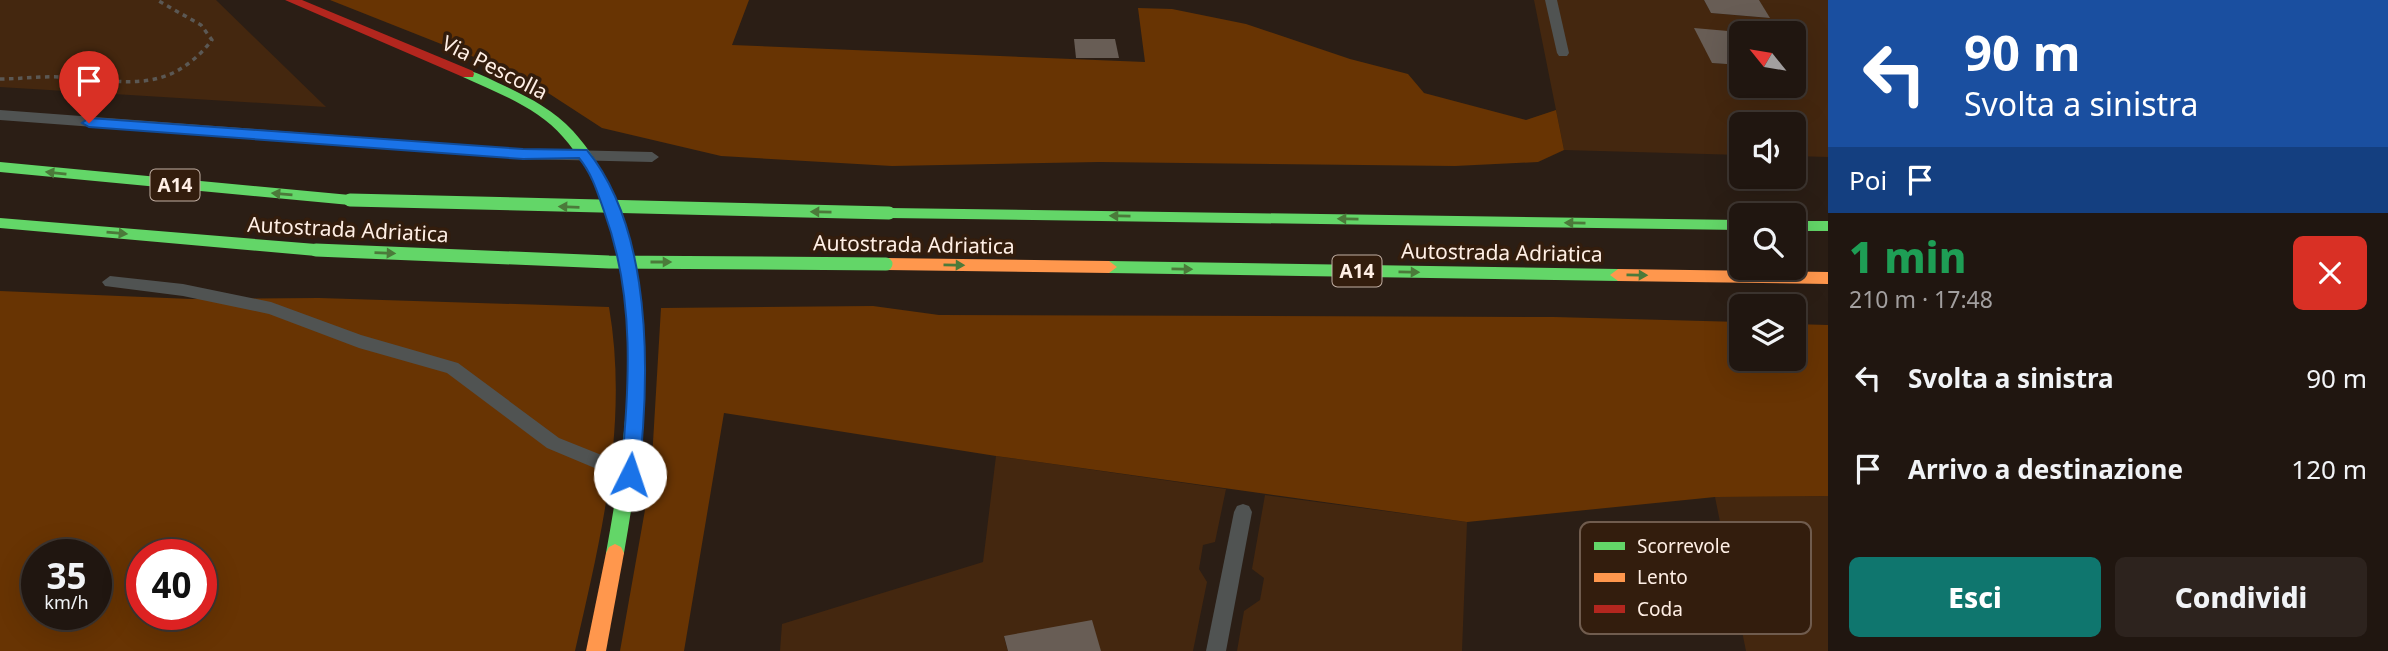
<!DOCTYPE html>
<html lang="it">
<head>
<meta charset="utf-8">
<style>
  :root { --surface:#201610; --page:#2d231e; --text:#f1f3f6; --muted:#a29f9f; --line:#3d3530; --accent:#0f766e }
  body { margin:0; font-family:"Noto Sans",sans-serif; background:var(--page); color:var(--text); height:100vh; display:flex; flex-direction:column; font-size:26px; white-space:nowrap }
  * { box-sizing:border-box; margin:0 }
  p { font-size:23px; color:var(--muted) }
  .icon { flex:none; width:38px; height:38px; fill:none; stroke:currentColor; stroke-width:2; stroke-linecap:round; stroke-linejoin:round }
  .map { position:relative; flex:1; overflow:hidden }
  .side { display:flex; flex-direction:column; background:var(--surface); width:560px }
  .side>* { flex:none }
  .guide { background:#1a4fa0; color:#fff; overflow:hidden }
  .needle { width:46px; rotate:300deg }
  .controls { position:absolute; left:1729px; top:21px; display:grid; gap:14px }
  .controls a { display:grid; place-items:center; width:77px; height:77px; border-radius:10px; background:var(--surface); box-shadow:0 7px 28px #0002,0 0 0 2px var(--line); font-size:35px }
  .speed { position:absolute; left:21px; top:539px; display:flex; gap:14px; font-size:35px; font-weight:700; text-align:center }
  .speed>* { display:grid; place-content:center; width:91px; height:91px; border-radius:50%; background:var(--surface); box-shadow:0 7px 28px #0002,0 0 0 2px var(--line); line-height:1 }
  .speed small { font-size:18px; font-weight:400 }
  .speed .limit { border:10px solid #d22; background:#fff; color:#111 }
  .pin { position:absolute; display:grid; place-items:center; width:60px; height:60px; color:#fff; margin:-72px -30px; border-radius:50% 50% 50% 0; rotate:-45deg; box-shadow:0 0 7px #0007 }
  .pin .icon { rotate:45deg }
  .me { position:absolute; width:77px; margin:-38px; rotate:4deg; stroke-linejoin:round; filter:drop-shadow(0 0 5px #0008) }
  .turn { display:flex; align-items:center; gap:24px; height:147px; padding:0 21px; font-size:32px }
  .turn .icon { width:91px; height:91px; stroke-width:2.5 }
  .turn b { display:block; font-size:49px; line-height:60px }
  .then { display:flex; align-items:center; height:66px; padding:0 21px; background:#0003; gap:14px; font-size:26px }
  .round { display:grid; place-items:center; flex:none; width:74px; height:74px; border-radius:10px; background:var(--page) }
  .headline { display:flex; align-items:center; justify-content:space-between; height:119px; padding:0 21px }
  h1 { font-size:42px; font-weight:800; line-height:52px; color:#1e9e55 }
  .button { display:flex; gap:14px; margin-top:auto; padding:14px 21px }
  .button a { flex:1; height:80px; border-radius:10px; background:var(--accent); color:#fff; font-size:28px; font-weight:800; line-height:80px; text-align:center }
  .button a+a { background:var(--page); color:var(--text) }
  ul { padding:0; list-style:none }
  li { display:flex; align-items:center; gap:21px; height:91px; padding:0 21px }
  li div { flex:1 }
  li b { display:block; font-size:26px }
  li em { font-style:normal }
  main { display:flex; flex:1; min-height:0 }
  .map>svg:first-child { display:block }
  .green { fill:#44270f; fill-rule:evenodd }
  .forest { fill:#683403; fill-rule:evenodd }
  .building { fill:#685d55 }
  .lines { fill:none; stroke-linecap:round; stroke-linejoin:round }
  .path { stroke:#5b5854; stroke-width:3.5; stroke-dasharray:4.5 4.5; stroke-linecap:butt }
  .lane { fill:#505352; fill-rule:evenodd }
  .fast { fill:#63d668; fill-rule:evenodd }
  .slow { fill:#ff974d; fill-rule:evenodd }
  .jam { fill:#b3261e; fill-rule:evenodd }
  .fast-bridge { stroke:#63d668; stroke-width:13 }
  .oneway { fill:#4b7a3a }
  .route { fill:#1a73e8; stroke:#114b97; stroke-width:2 }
  .labels { text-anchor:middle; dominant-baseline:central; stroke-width:7; stroke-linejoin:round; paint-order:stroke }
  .shield { fill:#331d0d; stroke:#c2b0a4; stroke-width:2 }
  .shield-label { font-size:19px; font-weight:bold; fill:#ffefe5 }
  .street-label { font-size:21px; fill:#ffefe5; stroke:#331d0d }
  .key { fill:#331d0d; stroke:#705c4e; stroke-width:2 }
  .key-label { font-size:19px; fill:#ffefe5 }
</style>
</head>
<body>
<main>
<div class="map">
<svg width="1828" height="651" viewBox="0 0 1828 651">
  <rect width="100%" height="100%" fill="#2b1e15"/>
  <!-- green -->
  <g class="green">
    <polygon points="0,0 216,0 326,107 0,87"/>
    <path d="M 1534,0 L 1704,0 L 1711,13 L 1769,18 L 1759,0 L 1828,0 L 1828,157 L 1794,156 L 1794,124 L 1741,124 L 1741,155 L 1564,150 ZM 1728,31 L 1741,56 L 1741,33 L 1794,33 L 1794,86 L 1741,86 L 1741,65 L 1712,63 Z"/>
    <polygon points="996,456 1226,489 1215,542 1203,545 1199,569 1207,582 1193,651 1101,651 1004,637 1008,651 780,651 782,624 983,562"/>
    <polygon points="1265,495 1467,522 1462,651 1237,651 1244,611 1260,600 1264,578 1252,569"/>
    <polygon points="1828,496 1828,651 1746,651 1715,497"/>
  </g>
  <!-- forest -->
  <g class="forest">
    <polygon points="330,0 749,0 732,45 1145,62 1138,8 1172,9 1246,24 1350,59 1408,74 1424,93 1526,120 1556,110 1564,150 1538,162 1455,166 1099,162 892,166 721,156 602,128 522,76"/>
    <path d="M 0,291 L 191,299 L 319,298 L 609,307 C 629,424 601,537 575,651 L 0,651 ZM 37,555 L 96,555 L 96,614 L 37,614 ZM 142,555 L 201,555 L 201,614 L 142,614 Z"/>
    <polygon points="873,306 939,315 1554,317 1741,322 1741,359 1794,359 1794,324 1828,325 1828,496 1715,497 1467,522 996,456 724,413 684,651 620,651 651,476 661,308"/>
  </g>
  <!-- building -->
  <g class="building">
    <polygon points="1704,0 1759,0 1770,18 1711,13"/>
    <polygon points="1694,28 1728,31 1741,56 1741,65 1712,63"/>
    <polygon points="1074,39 1115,39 1119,58 1076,58"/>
    <polygon points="1092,620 1101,651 1008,651 1004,636"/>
  </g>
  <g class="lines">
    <!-- path -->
    <path class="path" d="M 0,79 C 20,79 40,76 60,77 C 123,80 167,97 212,40 L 201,25 L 157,0"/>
    <!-- lane -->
    <g class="lane">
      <polygon points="1545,0 1557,0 1569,53 1567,56 1559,56 1557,53"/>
      <polygon points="0,110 523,149 652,152 659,157 652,162 523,159 0,120"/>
      <polygon points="110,276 183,284 271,302 361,335 458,363 559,438 634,468 637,474 634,480 628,482 547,448 447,373 359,348 269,314 183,296 105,286 102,282"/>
      <polygon points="1243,504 1249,506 1252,512 1226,651 1206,651 1234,512 1237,506"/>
    </g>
    <!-- fast -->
    <g class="fast">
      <path d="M 468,70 C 481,74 494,81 507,87 C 530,98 555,111 573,131 C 670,239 647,421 624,553 L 621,559 L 615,562 L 609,559 L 606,553 C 629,426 656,243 563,137 C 538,108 498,93 463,77 L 463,71 Z"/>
      <polygon points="0,162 350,195 357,200 350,205 0,172"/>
      <polygon points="889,208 1741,220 1741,230 889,218 882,213"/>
      <polygon points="0,218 316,244 323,250 316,256 0,228"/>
      <rect x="1794" y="221" width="34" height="10"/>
      <polygon points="1109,261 1618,269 1626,275 1618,281 1109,273 1101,267"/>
    </g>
    <!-- slow -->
    <g class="slow">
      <polygon points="886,258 1109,261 1117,267 1109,273 886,270 878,264"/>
      <polygon points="1618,269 1828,272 1828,284 1618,281 1610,275"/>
      <polygon points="615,544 621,547 624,553 606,651 586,651 606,553 609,547"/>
    </g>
    <!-- jam -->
    <polygon class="jam" points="285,0 302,0 473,71 474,74 473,77 463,77"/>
    <!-- fast-bridge -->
    <g class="fast-bridge">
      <polyline points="350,200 889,213"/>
      <polyline points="316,250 609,262 886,264"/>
    </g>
  </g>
  <!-- one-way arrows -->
  <defs><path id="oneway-solid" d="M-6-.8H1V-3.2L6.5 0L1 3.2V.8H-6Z" transform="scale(1.75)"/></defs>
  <g class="oneway">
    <use href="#oneway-solid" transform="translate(56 173) rotate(-174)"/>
    <use href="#oneway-solid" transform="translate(282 194) rotate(-175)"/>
    <use href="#oneway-solid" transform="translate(569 207) rotate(-178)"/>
    <use href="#oneway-solid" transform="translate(821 212) rotate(-179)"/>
    <use href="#oneway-solid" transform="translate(1120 216) rotate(-179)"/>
    <use href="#oneway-solid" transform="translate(1348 219) rotate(-179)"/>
    <use href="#oneway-solid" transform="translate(1575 223) rotate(-179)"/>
    <use href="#oneway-solid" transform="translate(117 233) rotate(5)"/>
    <use href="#oneway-solid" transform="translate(385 253) rotate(2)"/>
    <use href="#oneway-solid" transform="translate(661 262)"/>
    <use href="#oneway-solid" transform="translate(954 265) rotate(1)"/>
    <use href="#oneway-solid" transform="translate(1182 269) rotate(1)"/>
    <use href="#oneway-solid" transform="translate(1409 272) rotate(1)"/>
    <use href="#oneway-solid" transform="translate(1637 275) rotate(1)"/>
  </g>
  <!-- route -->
  <path class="route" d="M 89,118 L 523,149 L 587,150 C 645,221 649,340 643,428 C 641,444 643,466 636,481 L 630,483 L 621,475 C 629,385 636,298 604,211 C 597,191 592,174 579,158 L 523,159 L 89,127 L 82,123 Z"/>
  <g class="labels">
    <!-- shield labels -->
    <g class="shield">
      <rect x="150.5" y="169.5" width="49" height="31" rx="5"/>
      <rect x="1332.5" y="255.5" width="49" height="31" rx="5"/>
    </g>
    <g class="shield-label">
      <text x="175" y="185">A14</text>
      <text x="1357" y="271">A14</text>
    </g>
    <!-- street labels -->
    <g class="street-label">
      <text transform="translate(495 67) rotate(27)">Via Pescolla</text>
      <text transform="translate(348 229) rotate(3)">Autostrada Adriatica</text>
      <text transform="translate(914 244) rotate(1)">Autostrada Adriatica</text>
      <text transform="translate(1502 252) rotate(1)">Autostrada Adriatica</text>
    </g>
  </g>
  <!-- legend -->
  <rect x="1580" y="522" width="231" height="112" rx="10" class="key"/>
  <rect x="1594" y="542" width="31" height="8" fill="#63d668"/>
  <rect x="1594" y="573" width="31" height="9" fill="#ff974d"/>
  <rect x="1594" y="605" width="31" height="8" fill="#b3261e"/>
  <g class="key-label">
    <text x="1637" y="553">Scorrevole</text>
    <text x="1637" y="584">Lento</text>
    <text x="1637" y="616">Coda</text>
  </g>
</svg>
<div class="controls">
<a><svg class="needle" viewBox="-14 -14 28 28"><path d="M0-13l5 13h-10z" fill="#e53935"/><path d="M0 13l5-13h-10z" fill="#a29f9f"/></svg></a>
<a><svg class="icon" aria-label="sound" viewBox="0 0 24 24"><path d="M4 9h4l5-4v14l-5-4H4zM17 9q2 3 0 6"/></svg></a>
<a><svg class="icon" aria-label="search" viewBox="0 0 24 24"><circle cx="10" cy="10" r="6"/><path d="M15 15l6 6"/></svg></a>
<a><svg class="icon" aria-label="layers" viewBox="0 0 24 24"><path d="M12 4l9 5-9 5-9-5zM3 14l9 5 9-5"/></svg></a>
</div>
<div class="speed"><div>35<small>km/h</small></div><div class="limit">40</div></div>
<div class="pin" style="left:89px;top:123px;background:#d93025"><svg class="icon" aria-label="arrive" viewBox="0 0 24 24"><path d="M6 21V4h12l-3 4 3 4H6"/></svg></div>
<svg class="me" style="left:630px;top:475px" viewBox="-20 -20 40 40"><circle r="19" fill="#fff"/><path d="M0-13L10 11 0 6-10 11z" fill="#1a73e8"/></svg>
</div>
<section class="side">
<div class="guide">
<div class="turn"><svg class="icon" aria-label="left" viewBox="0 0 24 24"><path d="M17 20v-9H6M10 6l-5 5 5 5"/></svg><div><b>90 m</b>Svolta a sinistra</div></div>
<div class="then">Poi<svg class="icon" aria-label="arrive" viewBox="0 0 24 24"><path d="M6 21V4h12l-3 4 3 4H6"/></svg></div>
</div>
<div class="headline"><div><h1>1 min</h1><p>210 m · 17:48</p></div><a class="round" style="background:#d93025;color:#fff"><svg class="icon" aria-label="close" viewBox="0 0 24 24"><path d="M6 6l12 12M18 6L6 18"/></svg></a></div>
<ul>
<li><svg class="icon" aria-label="left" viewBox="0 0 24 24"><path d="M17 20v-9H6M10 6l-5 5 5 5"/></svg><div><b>Svolta a sinistra</b></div><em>90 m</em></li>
<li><svg class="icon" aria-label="arrive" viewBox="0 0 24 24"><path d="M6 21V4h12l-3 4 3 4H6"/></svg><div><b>Arrivo a destinazione</b></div><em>120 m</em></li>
</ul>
<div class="button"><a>Esci</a><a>Condividi</a></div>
</section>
</main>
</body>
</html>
